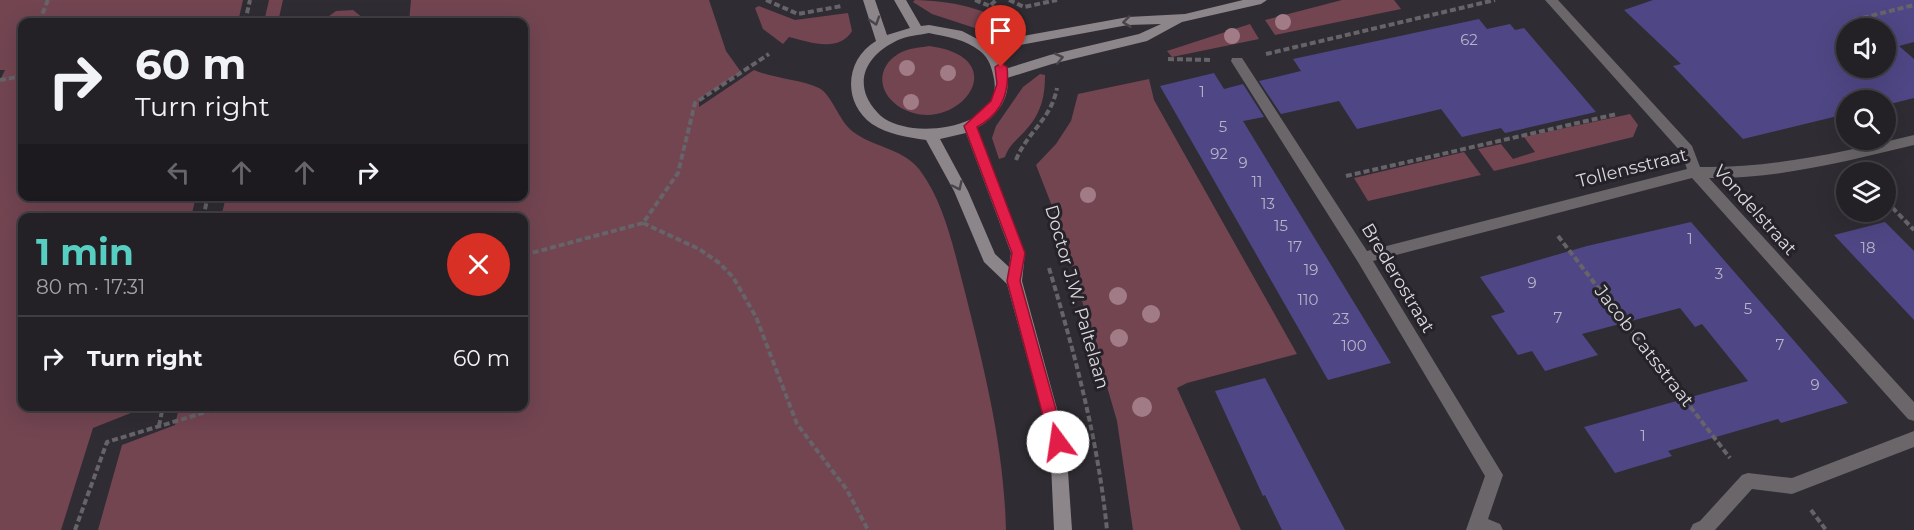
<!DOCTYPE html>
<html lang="en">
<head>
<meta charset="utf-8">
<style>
  :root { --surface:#242126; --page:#2c292e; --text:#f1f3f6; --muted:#a3a3a7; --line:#413e43; --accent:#57cec2 }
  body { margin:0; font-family:Montserrat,sans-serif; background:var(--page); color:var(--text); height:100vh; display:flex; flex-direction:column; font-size:22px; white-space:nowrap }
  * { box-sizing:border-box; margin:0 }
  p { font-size:20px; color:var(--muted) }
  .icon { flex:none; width:33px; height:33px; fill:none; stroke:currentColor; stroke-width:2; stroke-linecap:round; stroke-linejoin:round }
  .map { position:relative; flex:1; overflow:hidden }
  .details { position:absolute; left:18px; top:213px; width:510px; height:198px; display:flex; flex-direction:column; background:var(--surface); border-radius:12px; box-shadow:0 6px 24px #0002,0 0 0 2px var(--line) }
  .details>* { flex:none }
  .guide { position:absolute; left:18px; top:18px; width:510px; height:183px; border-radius:12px; box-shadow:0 6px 24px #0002,0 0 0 2px var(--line); background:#242126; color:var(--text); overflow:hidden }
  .tools { position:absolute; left:1836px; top:18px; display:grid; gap:12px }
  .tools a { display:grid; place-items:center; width:60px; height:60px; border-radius:50%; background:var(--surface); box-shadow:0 6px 24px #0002,0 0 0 2px var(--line); font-size:30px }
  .pin { position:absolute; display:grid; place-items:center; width:51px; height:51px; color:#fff; margin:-62px -26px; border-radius:50% 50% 50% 0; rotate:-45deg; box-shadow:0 0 6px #0007 }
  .pin .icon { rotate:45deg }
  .me { position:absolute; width:66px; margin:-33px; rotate:346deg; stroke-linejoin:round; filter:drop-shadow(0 0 4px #0008) }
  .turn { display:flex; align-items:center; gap:21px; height:126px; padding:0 18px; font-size:27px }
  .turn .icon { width:78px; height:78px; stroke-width:2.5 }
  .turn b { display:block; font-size:42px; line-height:51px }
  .lanes { display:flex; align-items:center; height:57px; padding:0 18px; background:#0003; justify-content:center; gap:30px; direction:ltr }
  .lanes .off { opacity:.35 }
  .round { display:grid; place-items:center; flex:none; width:63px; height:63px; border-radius:32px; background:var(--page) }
  .head { display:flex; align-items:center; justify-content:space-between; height:102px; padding:0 18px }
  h1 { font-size:36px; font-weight:700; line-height:45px; color:var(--accent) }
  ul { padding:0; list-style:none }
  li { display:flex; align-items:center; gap:18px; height:84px; padding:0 18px; border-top:2px solid var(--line) }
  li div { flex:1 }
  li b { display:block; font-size:22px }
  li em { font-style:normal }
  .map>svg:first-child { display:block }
  .green { fill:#724551 }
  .building { fill:#4f4785; fill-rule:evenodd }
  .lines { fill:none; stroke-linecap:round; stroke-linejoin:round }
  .path { stroke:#666369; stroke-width:4; stroke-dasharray:6 3; stroke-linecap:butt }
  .street { fill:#6a6669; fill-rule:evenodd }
  .secondary { fill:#8c868a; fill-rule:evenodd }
  .tree { fill:#a17c87 }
  .oneway { stroke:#4a454b }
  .route { fill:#e11d48; stroke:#92132f; stroke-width:1.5 }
  .labels { text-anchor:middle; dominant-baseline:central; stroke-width:6; stroke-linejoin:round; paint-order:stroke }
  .number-label { font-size:15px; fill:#b8b4c7 }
  .street-label { font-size:18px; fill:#dbd9dd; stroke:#262229 }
</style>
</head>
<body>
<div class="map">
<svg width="1914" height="530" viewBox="0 0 1914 530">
  <rect width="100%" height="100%" fill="#302c33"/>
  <!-- green -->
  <g class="green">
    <polygon points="0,0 243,0 238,22 22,22 22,196 196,197 191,217 22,218 22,406 146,407 93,428 61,530 0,530 0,80 5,70 0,70"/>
    <polygon points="269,0 283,0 278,22 264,22"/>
    <path d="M 411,0 L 709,0 L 726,51 L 741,72 L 699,99 L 699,107 L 754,70 C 775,79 801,79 819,88 C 832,95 838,119 852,131 C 872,147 902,148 919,169 C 945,203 954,251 965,292 C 985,372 1004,447 1006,530 L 98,530 L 122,445 L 175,425 L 179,407 L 524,406 L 524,218 L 221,217 L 226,197 L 524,196 L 524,22 L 409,22 Z"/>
    <path d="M 915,0 C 953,1 987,8 1019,31 L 990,33 L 932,14 L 913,2 Z"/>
    <polygon points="1342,0 1394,0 1401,9 1275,35 1265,20"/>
    <path d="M 759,6 L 795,20 L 848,13 L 852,31 C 839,53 809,42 789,37 L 783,44 L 763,29 L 755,8 Z"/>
    <polygon points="353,10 368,22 321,22 336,11"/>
    <polygon points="1250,24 1259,39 1172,57 1167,51"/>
    <path d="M 929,46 C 1021,58 953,142 898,106 C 878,92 876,68 898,54 C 908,48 918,48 929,46 Z"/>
    <path d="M 1040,74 L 1045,75 C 1045,97 1041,114 1025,131 C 1017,140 1009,145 1005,157 L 999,159 L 992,138 L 996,126 L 1023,87 Z"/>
    <polygon points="1149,79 1154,100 1297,354 1187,383 1177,388 1241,530 1133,530 1117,421 1078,287 1057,219 1036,165 1056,144 1071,121 1078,94"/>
    <polygon points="1630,114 1638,125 1633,137 1494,171 1478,149 1501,144 1513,159 1535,152 1524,137"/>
    <polygon points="1464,152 1481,175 1368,201 1354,178"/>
  </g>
  <!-- building -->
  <g class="building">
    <path d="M 1653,0 L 1914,0 L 1914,42 L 1899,46 L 1914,59 L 1914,98 L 1886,105 L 1886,100 L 1846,100 L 1846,114 L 1743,139 L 1673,66 L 1681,64 L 1624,10 ZM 1846,28 L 1886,28 L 1886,68 L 1846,68 Z"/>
    <polygon points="1479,19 1487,29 1510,24 1515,30 1524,28 1596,112 1505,133 1501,128 1462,137 1441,109 1357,129 1339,101 1281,114 1259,81 1301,71 1293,59"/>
    <polygon points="1214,73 1224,89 1243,84 1264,117 1243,121 1391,363 1328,380 1160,86"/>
    <polygon points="1691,222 1848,403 1781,423 1778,419 1668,451 1672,456 1615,473 1584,427 1748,381 1702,324 1695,327 1680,308 1582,334 1598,355 1545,371 1532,351 1518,355 1491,316 1505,312 1480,277 1587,246"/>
    <polygon points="1885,222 1914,251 1914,320 1834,235"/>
    <polygon points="1265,378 1318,479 1345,530 1282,530 1265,495 1263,496 1215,391"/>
  </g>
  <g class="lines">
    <!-- path -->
    <g class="path">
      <polyline points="766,0 798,14 842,6"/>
      <polyline points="975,0 1009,14"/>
      <polyline points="1009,0 1024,7 1057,0"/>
      <polyline points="991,5 996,0"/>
      <polyline points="1854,20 1914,5"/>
      <polyline points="39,22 48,0"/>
      <polyline points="245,22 250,0"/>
      <polyline points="1266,54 1495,0"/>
      <polyline points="1168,59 1211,60"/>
      <polyline points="0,80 17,77 22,63"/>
      <path d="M 1016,160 C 1027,132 1051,120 1057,88"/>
      <polyline points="1346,176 1617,114"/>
      <polyline points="1886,201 1914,230"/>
      <polyline points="203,218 208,196"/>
      <polyline points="643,223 699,249 718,262 733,277 756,317 797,424 847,490 868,530"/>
      <polyline points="1558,236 1730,458"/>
      <polyline points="524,255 643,223 678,173 695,103 769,54"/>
      <path d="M 1049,268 C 1075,354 1098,440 1107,530"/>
      <polyline points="159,426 163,406"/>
      <polyline points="1811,510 1826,530"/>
      <polyline points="75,530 107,442 226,406"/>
    </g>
    <!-- street -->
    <g class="street">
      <path d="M 1545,0 L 1558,0 L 1692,146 L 1700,167 C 1773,168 1844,152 1914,135 L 1914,145 C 1847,161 1778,179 1709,178 L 1914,402 L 1914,421 L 1908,419 L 1692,178 L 1373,261 L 1503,475 L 1488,519 L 1500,524 L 1503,530 L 1466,530 L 1485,476 L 1358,262 L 1231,61 L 1232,58 L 1242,58 L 1367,251 L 1687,169 L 1681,152 Z"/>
      <polygon points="1914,431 1914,447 1792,494 1752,489 1715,530 1690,530 1693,524 1700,521 1742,475 1748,473 1792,478"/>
    </g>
    <!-- secondary -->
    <path class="secondary" d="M 863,0 L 875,0 L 887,35 L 910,28 L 894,0 L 906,0 L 921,26 L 929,25 L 962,31 L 985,43 L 1128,17 L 1185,14 L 1243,0 L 1267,0 L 1261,4 L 1182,22 L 1147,41 L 1052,64 L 1007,78 C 1011,99 994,119 977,128 L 1025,253 L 1022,281 L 1066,442 L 1072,530 L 1054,530 L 1050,442 L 1007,284 L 984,262 L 954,191 L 926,140 C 907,137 889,135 872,124 C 842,103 845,59 876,41 ZM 1161,24 L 1139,34 L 1050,55 L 1005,69 L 993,50 L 1128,25 ZM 929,33 C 947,37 965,39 980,51 C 989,58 992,68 994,79 C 1002,121 943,132 913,128 C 900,126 885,122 877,112 C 851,83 866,55 898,40 C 907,36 919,35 929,33 ZM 966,133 L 1011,253 L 1009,267 L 995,254 L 968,191 L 940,139 Z"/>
  </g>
  <!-- trees -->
  <g class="tree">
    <circle cx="1283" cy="22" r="8"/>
    <circle cx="1232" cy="36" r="8"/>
    <circle cx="907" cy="68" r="8"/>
    <circle cx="948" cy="73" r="8"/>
    <circle cx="911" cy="102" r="8"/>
    <circle cx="1088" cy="195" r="8"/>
    <circle cx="1118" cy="296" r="9"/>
    <circle cx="1151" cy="314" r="9"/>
    <circle cx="1119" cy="338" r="9"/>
    <circle cx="1142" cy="407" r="10"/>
  </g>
  <!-- one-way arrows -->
  <defs><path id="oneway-chevron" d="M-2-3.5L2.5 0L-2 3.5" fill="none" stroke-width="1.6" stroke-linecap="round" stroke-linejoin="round" transform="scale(1.5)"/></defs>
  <g class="oneway">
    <use href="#oneway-chevron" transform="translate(875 21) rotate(72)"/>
    <use href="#oneway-chevron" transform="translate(1127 22) rotate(173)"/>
    <use href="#oneway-chevron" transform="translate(1059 58) rotate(-13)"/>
    <use href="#oneway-chevron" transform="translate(958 186) rotate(65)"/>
  </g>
  <!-- route -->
  <path class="route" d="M 1001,63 L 1007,67 C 1010,94 1001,114 977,127 L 1025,253 L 1020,281 L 1065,442 L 1063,447 L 1058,449 L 1052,447 L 1050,442 L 1007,281 L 1012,253 L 964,126 L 991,101 L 997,84 L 995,67 Z"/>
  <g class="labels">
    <!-- number labels -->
    <g class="number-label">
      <text x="1469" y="39">62</text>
      <text x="1202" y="91">1</text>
      <text x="1223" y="126">5</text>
      <text x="1219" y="153">92</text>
      <text x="1243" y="162">9</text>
      <text x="1257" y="181">11</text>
      <text x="1268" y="203">13</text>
      <text x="1281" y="225">15</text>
      <text x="1690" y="238">1</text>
      <text x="1295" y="246">17</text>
      <text x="1868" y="247">18</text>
      <text x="1311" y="269">19</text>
      <text x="1719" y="273">3</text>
      <text x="1532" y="282">9</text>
      <text x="1308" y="299">110</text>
      <text x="1748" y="308">5</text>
      <text x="1558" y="317">7</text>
      <text x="1341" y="318">23</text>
      <text x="1780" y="344">7</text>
      <text x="1354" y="345">100</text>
      <text x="1815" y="384">9</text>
      <text x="1643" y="435">1</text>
    </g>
    <!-- street labels -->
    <g class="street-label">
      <text transform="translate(1632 168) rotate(-14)">Tollensstraat</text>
      <text transform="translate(1755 210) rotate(48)">Vondelstraat</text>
      <text transform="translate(1398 278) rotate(59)">Brederostraat</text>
      <text transform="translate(1077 297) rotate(74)">Doctor J.W. Paltelaan</text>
      <text transform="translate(1644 346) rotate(52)">Jacob Catsstraat</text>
    </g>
  </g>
</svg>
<div class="tools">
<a><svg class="icon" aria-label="sound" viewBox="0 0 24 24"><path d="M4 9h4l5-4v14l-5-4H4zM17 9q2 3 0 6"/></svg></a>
<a><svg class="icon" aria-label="search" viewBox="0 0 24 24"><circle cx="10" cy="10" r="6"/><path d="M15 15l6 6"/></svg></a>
<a><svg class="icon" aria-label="layers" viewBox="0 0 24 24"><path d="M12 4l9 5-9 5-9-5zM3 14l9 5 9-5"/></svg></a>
</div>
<div class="pin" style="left:1001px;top:67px;background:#d93025"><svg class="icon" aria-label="arrive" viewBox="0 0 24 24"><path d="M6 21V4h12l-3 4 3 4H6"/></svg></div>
<svg class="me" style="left:1058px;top:442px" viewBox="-20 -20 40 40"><circle r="19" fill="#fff"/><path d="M0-13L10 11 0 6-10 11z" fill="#e11d48"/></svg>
<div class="guide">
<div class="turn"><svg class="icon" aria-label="right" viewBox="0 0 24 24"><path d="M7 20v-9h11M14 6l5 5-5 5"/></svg><div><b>60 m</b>Turn right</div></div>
<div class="lanes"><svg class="icon off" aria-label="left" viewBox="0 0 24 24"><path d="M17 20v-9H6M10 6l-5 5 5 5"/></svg><svg class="icon off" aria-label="ahead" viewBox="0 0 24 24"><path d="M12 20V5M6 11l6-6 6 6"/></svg><svg class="icon off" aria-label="ahead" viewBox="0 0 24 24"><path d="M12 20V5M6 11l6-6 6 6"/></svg><svg class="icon" aria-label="right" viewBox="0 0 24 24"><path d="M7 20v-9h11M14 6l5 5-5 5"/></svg></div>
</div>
<section class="details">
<div class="head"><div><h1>1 min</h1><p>80 m · 17:31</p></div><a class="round" style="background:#d93025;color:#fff"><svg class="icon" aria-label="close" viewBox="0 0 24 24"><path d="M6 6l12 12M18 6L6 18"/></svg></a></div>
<ul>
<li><svg class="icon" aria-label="right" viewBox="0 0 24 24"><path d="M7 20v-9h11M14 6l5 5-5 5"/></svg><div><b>Turn right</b></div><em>60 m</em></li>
</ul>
</section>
</div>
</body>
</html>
